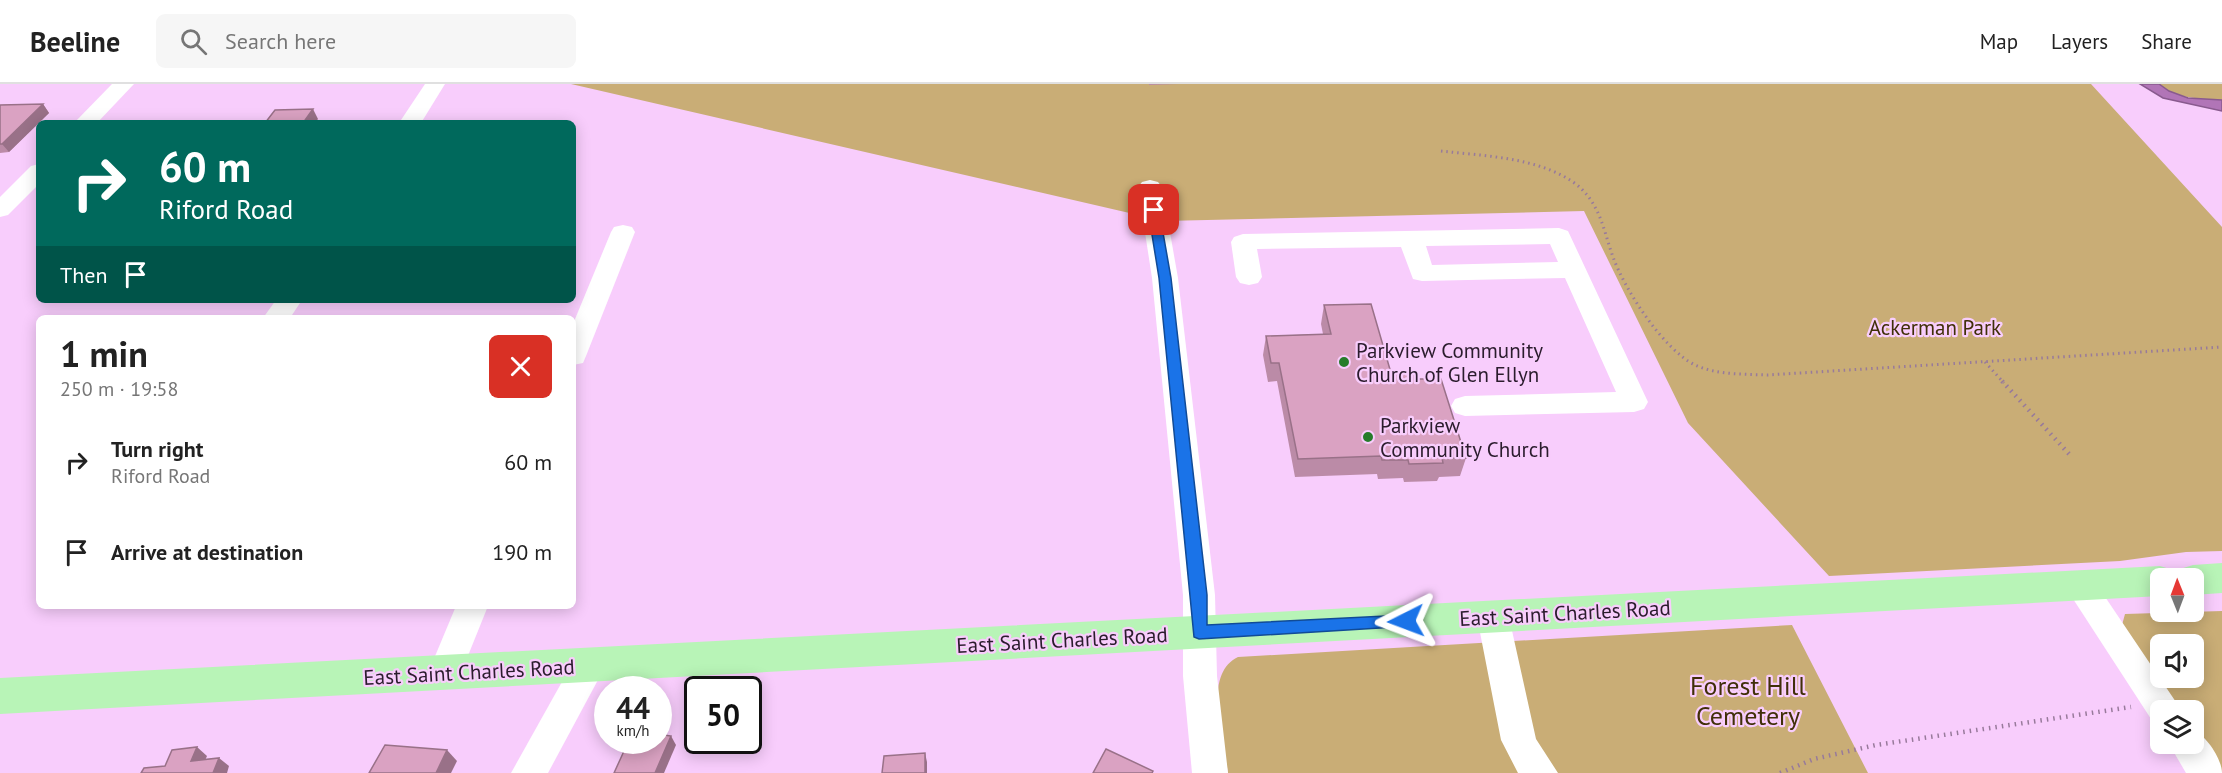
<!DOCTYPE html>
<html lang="en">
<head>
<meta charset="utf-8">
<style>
  :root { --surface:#fff; --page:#f6f6f6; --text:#222; --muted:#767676; --line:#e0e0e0 }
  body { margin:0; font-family:"PT Sans",sans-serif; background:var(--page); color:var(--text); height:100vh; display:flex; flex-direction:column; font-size:22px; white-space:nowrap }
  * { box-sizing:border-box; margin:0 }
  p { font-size:20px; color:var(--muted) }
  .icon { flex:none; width:33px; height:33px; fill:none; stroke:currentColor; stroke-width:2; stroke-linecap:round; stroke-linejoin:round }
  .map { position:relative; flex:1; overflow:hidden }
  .side { position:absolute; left:36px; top:231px; width:540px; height:294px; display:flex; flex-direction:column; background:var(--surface); border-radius:9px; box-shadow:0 3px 15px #0003 }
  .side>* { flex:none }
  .banner { position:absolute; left:36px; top:36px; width:540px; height:183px; border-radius:9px; box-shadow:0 3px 15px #0003; background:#00695c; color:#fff; overflow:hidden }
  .needle { width:39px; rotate:359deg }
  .tools { position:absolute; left:2150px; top:484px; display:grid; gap:12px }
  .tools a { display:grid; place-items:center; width:54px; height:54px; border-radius:9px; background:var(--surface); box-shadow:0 3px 15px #0003; font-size:30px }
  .speed { position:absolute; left:594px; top:592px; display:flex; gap:12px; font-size:30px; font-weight:700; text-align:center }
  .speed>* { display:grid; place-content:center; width:78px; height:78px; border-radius:50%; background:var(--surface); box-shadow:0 3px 15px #0003; line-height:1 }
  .speed small { font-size:15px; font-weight:400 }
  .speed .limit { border:3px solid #111; border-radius:9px; background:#fff; color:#111 }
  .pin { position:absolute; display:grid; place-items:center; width:51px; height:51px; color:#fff; margin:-26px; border-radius:12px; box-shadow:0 3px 9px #0006 }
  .me { position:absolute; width:66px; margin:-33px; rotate:267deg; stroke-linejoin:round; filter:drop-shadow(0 0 4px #0008) }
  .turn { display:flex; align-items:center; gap:21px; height:126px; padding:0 24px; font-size:27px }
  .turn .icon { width:78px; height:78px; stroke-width:2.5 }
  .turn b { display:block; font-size:42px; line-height:51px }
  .then { display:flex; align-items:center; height:57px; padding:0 24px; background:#0003; gap:12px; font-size:22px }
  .round { display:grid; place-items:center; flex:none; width:63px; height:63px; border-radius:9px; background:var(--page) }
  .headline { display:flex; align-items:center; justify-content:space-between; height:102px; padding:0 24px }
  h1 { font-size:36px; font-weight:800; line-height:45px }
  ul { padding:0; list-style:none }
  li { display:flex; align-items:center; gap:18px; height:90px; padding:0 24px }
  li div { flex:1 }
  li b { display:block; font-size:22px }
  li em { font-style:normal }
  header { display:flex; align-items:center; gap:36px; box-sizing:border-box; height:84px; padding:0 30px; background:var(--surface); border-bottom:2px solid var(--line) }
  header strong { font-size:28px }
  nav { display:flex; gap:33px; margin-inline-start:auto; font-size:21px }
  .search { width:420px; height:54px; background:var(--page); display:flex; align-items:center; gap:15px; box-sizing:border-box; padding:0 21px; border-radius:9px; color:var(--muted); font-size:22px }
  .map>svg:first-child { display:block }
  .green { fill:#c9ad76; fill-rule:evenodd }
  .water { fill:#b175b7; stroke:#895a8e; stroke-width:1.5 }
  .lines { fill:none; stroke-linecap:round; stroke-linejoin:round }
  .path-far1 { stroke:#987a9b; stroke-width:3; stroke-dasharray:1.5 4; stroke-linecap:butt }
  .path { stroke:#987a9b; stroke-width:4.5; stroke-dasharray:1.5 5; stroke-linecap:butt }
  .minor { fill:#fff; fill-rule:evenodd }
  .major { fill:#b8f4b7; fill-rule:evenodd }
  .wall { fill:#bb8ba7 }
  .shaded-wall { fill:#997188 }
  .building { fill:#daa2c2; stroke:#997188; stroke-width:1.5 }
  .route { fill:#1a73e8; stroke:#114b97; stroke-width:1.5 }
  .poi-dot { fill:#267c2a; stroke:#f8cdfc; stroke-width:2 }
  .labels { text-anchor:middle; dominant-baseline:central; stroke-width:4.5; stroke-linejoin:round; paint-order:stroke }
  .park-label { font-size:21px; fill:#402f08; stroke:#f8cdfc }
  .poi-label { font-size:21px; fill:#2b1c2d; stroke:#f8cdfc; text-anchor:start }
  .street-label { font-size:21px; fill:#2b1c2d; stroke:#f8cdfc }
  .near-park-label { font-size:26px; fill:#402f08; stroke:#f8cdfc }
</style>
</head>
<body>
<header>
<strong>Beeline</strong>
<div class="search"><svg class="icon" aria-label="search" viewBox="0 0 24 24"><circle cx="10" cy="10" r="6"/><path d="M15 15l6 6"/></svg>Search here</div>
<nav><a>Map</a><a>Layers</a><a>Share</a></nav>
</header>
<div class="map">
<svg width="2222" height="689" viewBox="0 0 2222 689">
  <rect width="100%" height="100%" fill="#f8cdfc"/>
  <!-- green -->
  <g class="green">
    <polygon points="571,0 2091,0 2222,143 2222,467 2186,468 2120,477 1829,492 1688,339 1584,127 1164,137"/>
    <path d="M 2159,0 L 2222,0 L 2222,16 C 2199,14 2178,16 2159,0 Z"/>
    <path d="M 2222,527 L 2222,689 L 2193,647 L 2193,627 L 2180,627 L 2122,541 L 2125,530 ZM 2160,561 L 2193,561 L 2193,594 L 2160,594 Z"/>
    <path d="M 1792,541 L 1868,689 L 1228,689 C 1223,657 1202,590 1238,573 Z"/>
  </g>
  <!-- water -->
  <polygon class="water" points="2140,0 2159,0 2169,7 2188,14 2222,16 2222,27 2163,14"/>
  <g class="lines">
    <!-- path-far1 -->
    <g class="path-far1">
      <path d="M 1441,67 C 1484,72 1536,73 1573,98 C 1600,117 1603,145 1613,173 C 1625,206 1663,265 1695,281 C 1717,291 1743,290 1767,291 L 2222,263"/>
      <polyline points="1985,278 2004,299"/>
    </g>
    <!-- path -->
    <g class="path">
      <polyline points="2002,297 2070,371"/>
      <polyline points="1780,689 1814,675 1876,661 2131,623"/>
    </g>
    <!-- minor -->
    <g class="minor">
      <polygon points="112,0 134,0 97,39 74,39"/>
      <polygon points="425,0 445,0 421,39 399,39"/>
      <polygon points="39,80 39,100 8,131 0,133 0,113 31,82"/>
      <polygon points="1150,96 1158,98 1162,103 1178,194 1215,511 1217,592 1228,689 1192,689 1183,592 1183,511 1152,194 1138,103 1142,98"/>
      <polygon points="623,141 632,143 635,148 586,272 583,279 573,281 573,240 611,148 614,143"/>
      <path d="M 1559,144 L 1568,147 L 1648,318 L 1644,325 L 1634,328 L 1465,332 L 1455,329 L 1451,322 L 1455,315 L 1465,312 L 1616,308 L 1565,194 L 1422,197 L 1413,195 L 1401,163 L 1257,165 L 1262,193 L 1258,199 L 1249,201 L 1240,199 L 1236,193 L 1231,158 L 1234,153 L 1243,150 ZM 1550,160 L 1558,178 L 1432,181 L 1426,162 Z"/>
      <polygon points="276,216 302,216 290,234 263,234"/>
      <polygon points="2080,488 2091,492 2182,627 2160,627 2160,641 2153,638 2064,501 2069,492"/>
      <polygon points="1493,519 1505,523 1509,533 1536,655 1558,689 1518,689 1501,656 1477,533 1481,523"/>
      <polygon points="456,522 488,522 457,599 445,604 433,599 428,589"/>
      <polygon points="589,566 601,571 606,581 548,689 511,689 577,571"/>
      <path d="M 2193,646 C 2206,651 2222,675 2222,689 L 2186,689 L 2169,660 L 2193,660 Z"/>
    </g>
    <!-- major -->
    <polygon class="major" points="2222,479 2222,509 2193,511 2193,495 2160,495 2160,512 0,630 0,594 2160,482 2173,486 2176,493 2180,485 2193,481"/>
  </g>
  <!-- wall -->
  <g class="wall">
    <polygon points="1149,0 1178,0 1149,1"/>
    <polygon points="43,20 49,29 9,68 0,69 0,21"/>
    <polygon points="1324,221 1391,289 1418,295 1466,374 1460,392 1439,393 1437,397 1404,398 1403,394 1378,395 1377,390 1295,393 1277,297 1268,298 1263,271 1266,252 1323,250 1321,240"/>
  </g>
  <!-- shaded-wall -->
  <g class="shaded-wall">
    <polygon points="43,20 49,29 9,68 2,60"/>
    <polygon points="313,25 318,35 315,39 303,39"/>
    <polygon points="671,652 676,661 664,689 655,689"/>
    <polygon points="197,663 207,672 201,686 191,677"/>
    <polygon points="447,666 457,677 451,689 436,689"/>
    <polygon points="925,669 927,678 927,689 925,689"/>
    <polygon points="219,674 229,682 227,689 213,689"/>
  </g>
  <!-- building -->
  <g class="building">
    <polygon points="43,20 2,60 0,60 0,21"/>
    <polygon points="313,25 303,39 265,39 275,26"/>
    <polygon points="1371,220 1391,289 1416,288 1418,295 1441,295 1466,374 1442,374 1443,379 1409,380 1408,376 1382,376 1381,372 1298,375 1279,279 1271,279 1266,252 1331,250 1324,221"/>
    <polygon points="658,650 671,652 655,689 614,689 624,667 634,669 639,657 658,657"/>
    <polygon points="385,661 447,666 436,689 369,689"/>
    <polygon points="197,663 191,677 219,674 213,689 141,689 144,684 165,682 172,666"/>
    <polygon points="1106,665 1153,687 1152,689 1093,689"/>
    <polygon points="925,669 925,689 882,689 884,672"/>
  </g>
  <!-- route -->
  <polygon class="route" points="1154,123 1159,126 1171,194 1207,511 1207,541 1406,531 1414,537 1412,542 1199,555 1194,553 1159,194 1148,126"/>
  <!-- markers -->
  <g class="poi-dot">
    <circle cx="1344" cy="278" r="6"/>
    <circle cx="1368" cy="353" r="6"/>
  </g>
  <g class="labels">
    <!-- park labels -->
    <g class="park-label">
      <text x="1935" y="243">Ackerman Park</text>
    </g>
    <!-- poi labels -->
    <g class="poi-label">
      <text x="1356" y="266">Parkview Community<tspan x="1356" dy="24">Church of Glen Ellyn</tspan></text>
      <text x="1380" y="341">Parkview<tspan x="1380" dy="24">Community Church</tspan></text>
    </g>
    <!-- street labels -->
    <g class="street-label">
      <text transform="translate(1565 529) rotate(-3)">East Saint Charles Road</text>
      <text transform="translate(1062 556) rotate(-3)">East Saint Charles Road</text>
      <text transform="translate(469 588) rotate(-3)">East Saint Charles Road</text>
    </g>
    <!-- near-park labels -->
    <g class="near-park-label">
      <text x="1748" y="601">Forest Hill<tspan x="1748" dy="30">Cemetery</tspan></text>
    </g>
  </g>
</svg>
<div class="tools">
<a><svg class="needle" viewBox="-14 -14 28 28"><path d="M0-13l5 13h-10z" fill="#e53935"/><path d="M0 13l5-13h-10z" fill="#767676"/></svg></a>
<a><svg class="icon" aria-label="sound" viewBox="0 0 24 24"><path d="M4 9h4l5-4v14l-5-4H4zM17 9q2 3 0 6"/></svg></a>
<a><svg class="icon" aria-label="layers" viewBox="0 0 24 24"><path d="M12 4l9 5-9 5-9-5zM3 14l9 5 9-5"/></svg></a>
</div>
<div class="speed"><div>44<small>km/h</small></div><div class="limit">50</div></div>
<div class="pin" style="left:1154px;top:126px;background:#d93025"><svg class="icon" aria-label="arrive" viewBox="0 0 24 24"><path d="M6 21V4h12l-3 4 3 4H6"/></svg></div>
<svg class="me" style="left:1406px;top:537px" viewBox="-20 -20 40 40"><path d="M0-17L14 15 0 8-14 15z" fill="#1a73e8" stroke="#fff" stroke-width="4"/></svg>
<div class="banner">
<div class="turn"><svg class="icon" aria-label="right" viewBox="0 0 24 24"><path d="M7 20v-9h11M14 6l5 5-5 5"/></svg><div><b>60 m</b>Riford Road</div></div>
<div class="then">Then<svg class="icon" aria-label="arrive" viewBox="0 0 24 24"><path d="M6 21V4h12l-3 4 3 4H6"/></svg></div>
</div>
<section class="side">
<div class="headline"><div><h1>1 min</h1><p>250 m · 19:58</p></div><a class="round" style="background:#d93025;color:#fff"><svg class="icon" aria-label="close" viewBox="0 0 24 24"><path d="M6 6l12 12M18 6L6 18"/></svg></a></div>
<ul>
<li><svg class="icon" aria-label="right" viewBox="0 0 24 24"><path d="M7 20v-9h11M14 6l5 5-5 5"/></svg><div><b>Turn right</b><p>Riford Road</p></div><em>60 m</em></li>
<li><svg class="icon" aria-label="arrive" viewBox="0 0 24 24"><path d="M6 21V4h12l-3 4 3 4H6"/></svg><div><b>Arrive at destination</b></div><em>190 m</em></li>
</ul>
</section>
</div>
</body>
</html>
